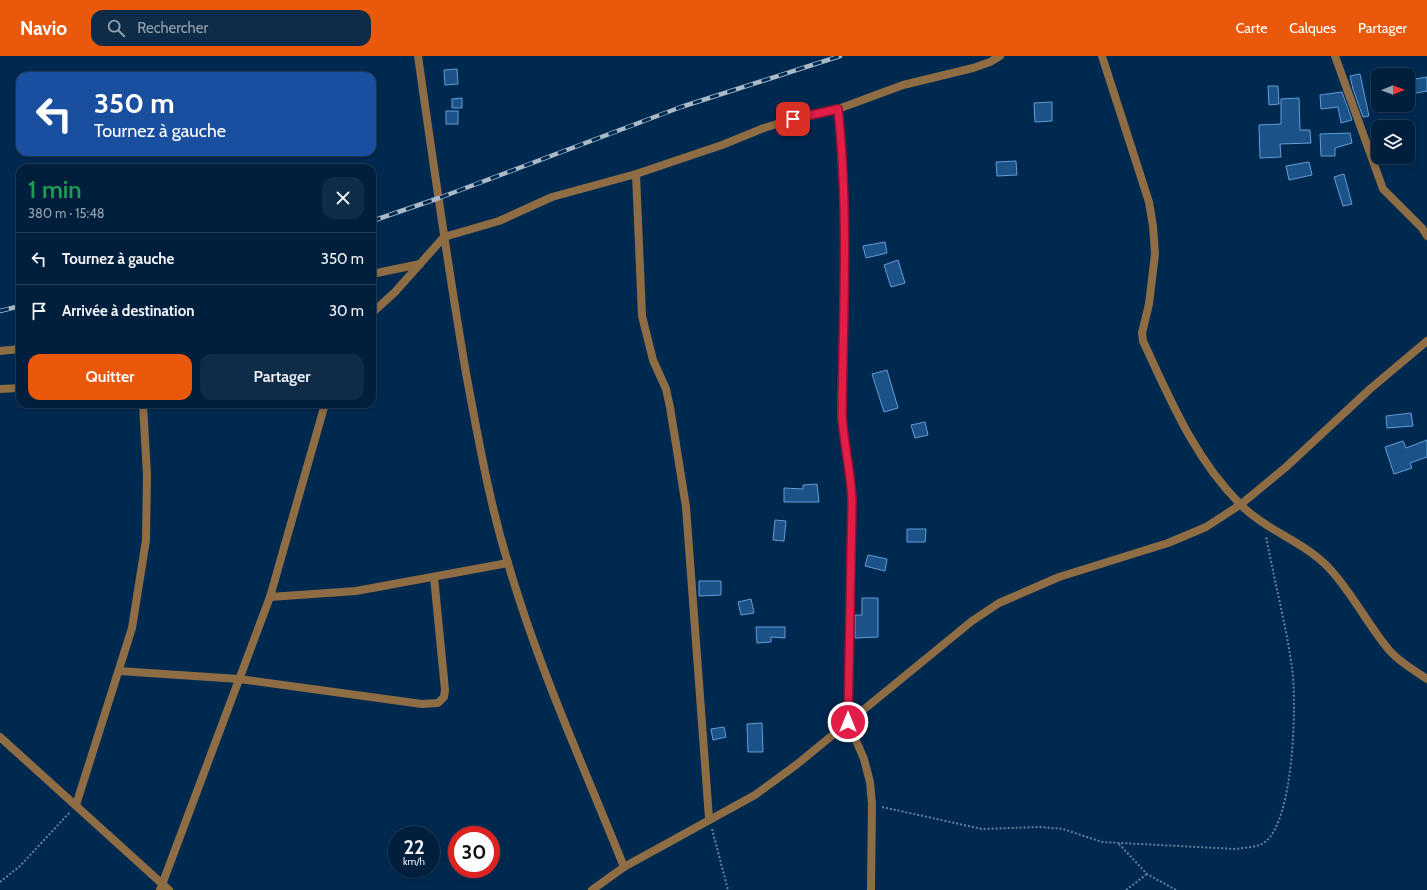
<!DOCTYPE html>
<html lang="fr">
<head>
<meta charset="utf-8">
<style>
  :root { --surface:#001f3c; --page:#0e2c47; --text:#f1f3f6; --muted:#95a2af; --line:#223d56; --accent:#ea580c }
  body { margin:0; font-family:Cabin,sans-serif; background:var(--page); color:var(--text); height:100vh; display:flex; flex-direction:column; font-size:15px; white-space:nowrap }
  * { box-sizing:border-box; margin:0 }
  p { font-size:13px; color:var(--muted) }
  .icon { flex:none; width:22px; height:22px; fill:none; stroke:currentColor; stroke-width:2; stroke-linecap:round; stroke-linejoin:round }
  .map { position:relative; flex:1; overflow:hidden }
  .side { position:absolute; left:16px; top:108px; width:360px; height:244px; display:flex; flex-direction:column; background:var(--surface); border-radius:12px; box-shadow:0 2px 6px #0003,0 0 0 1px var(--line) }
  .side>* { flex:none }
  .hud { position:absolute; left:16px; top:16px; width:360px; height:84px; border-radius:12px; box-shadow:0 2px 6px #0003,0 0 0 1px var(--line); background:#1a4fa0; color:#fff; overflow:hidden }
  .needle { width:26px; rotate:89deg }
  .controls { position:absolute; left:1371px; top:12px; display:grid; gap:8px }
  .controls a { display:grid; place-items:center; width:44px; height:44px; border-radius:8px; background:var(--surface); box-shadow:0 2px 6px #0003,0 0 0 1px var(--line); font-size:20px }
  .speed { position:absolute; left:388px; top:770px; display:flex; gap:8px; font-size:20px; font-weight:700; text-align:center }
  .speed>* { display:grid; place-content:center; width:52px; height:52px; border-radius:50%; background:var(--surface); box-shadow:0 2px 6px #0003,0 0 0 1px var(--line); line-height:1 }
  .speed small { font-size:10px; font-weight:400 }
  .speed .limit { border:6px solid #d22; background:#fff; color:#111 }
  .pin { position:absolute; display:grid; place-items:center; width:34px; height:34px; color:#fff; margin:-17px; border-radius:8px; box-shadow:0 2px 6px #0006 }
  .me { position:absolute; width:44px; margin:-22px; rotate:0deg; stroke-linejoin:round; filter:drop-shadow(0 0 3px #0008) }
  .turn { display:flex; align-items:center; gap:14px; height:84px; padding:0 12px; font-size:18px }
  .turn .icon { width:52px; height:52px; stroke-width:2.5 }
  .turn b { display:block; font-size:28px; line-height:34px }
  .round { display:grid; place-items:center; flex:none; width:42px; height:42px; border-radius:12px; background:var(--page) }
  .overview { display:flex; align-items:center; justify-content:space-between; height:68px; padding:0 12px }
  h1 { font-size:24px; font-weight:600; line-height:30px; color:#1e9e55 }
  .action { display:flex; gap:8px; margin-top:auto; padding:8px 12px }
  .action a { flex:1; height:46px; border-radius:12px; background:var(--accent); color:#fff; font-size:16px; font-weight:600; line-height:46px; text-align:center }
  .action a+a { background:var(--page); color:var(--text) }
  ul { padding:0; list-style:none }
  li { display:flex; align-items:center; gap:12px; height:52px; padding:0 12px; border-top:1px solid var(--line) }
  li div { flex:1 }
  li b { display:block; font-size:15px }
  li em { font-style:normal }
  header { display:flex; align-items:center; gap:24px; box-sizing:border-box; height:56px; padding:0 20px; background:var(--accent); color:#fff }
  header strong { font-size:19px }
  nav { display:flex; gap:22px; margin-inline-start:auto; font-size:14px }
  .search { width:280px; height:36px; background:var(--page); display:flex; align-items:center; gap:10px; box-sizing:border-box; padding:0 14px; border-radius:12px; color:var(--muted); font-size:15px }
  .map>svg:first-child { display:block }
  .building { fill:#1b5388; stroke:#659cd7 }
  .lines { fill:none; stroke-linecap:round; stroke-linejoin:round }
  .path { stroke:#67819a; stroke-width:2; stroke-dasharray:2 2; stroke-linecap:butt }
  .street { stroke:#8f6d44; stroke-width:8 }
  .rail-casing { stroke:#aabac9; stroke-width:4.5 }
  .rail { stroke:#002950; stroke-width:3; stroke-dasharray:9; stroke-linecap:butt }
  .route-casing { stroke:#92132f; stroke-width:10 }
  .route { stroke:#e11d48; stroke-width:7 }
</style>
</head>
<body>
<header>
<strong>Navio</strong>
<div class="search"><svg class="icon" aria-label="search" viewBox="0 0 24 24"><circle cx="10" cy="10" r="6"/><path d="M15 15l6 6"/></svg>Rechercher</div>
<nav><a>Carte</a><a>Calques</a><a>Partager</a></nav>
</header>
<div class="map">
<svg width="1427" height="834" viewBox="0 0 1427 834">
  <rect width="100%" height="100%" fill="#002950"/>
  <!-- building -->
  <g class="building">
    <polygon points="457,13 458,28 445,29 444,14"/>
    <polygon points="1360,18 1369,60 1363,61 1353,33 1350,20"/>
    <polygon points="1427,21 1427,35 1411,38 1409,24"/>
    <polygon points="1268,30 1278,30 1279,48 1269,49"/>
    <polygon points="1342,36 1352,64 1341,67 1338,51 1321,53 1320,39"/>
    <polygon points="462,42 462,52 452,52 452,43"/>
    <polygon points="1299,42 1300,74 1310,74 1311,87 1280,88 1281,101 1260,102 1259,69 1281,68 1281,43"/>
    <polygon points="1052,46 1052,65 1035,66 1034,47"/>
    <rect x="446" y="55" width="12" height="13"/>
    <polygon points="1350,77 1352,87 1335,92 1335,100 1321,100 1320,78"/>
    <polygon points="1016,105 1017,119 997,120 996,106"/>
    <polygon points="1309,106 1312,119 1289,124 1286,110"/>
    <polygon points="1344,118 1352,148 1343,150 1334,121"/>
    <polygon points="885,186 887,197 866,202 863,190"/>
    <polygon points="898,204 905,227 891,231 884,209"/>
    <polygon points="887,314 898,352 884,356 872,318"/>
    <polygon points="1411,357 1413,370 1387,372 1386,360"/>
    <polygon points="925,366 928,379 915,382 911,369"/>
    <polygon points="1427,384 1427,401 1410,407 1412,412 1394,418 1385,391 1403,385 1406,392"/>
    <polygon points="817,428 819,446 784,446 784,432 803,433 803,429"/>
    <polygon points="775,464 786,465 784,485 773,484"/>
    <polygon points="907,473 926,473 925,486 907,486"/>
    <polygon points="868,499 887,503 885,515 865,510"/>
    <polygon points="699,525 721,525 721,539 699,540"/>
    <polygon points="862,542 878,542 878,581 855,582 855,559 862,559"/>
    <polygon points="751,543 754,557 741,559 738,546"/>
    <polygon points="756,571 785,571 785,582 771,581 771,586 757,587"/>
    <polygon points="762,667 763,696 748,696 747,668"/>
    <polygon points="724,671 726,681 713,684 711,673"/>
  </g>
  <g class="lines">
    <!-- path -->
    <g class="path">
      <path d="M 882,751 L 982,773 L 1040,771 L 1063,773 L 1102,786 L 1236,793 C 1246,791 1257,792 1265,786 C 1294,764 1297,647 1292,612 C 1286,568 1274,524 1266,480"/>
      <polyline points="712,773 728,834"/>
      <polyline points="1119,788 1147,818 1176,834"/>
      <polyline points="0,826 20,810 70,756"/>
      <polyline points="1126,834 1147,818"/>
    </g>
    <!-- street -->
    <g class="street">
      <path d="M 418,0 C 433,106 448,212 466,317 C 478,381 489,445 508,507 C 538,611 584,711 624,811"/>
      <path d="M 1102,0 L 1149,146 L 1153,170 L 1155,198 L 1149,248 L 1142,277 L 1143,285 C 1170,343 1194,402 1240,448 C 1265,474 1303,485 1328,511 C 1352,536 1367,568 1389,594 C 1399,606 1414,614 1427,623"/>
      <polyline points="1335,0 1383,133 1422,172 1427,180"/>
      <path d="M 838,53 C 849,155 843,258 841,360 C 844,389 851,416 852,445 L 848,666 L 864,703 L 870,726 L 872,748 L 871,834"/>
      <polyline points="636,118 642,260 653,304 666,333 670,351 686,451 709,762"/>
      <polyline points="372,218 420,208"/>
      <polyline points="372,257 395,236 444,181 499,165 552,141 636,118 722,89 764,72 793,63 838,53 903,29 973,12 990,6 1000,0"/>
      <polyline points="0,295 20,293"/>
      <polyline points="0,333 20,332"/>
      <polyline points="270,541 356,535 508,507"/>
      <polyline points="119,615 239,623 422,648 438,647 444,641 445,634 434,521"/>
      <polyline points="0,681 169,834"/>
      <polyline points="76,749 132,572 146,484 147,419 143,348"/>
      <polyline points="160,834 270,541 325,348"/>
      <polyline points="592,834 624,811 755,739 796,709 972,565 999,547 1059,521 1168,487 1206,471 1240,449 1286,411 1370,333 1427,285"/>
    </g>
    <!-- rail casing -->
    <g class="rail-casing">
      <g id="rail">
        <polyline points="372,165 439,142 681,51 840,0"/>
        <polyline points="0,255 20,250"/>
      </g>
    </g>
    <!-- rail -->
    <use href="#rail" class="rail"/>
  </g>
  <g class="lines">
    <!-- route casing -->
    <g class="route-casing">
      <path id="route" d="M 793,63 L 838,53 C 849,155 843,258 842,360 C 844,389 851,416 852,445 L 848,666"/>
    </g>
    <!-- route -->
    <use href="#route" class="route"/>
  </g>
</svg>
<div class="controls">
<a><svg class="needle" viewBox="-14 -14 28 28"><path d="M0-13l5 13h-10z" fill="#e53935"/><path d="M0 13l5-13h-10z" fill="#95a2af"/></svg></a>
<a><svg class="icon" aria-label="layers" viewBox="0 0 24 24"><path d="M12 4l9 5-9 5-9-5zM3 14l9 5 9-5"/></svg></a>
</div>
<div class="speed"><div>22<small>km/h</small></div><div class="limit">30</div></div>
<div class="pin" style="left:793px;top:63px;background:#d93025"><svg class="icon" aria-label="arrive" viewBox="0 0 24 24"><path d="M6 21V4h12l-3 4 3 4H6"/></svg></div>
<svg class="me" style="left:848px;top:666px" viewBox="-20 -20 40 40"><circle r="17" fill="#e11d48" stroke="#fff" stroke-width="3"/><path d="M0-11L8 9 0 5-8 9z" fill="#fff"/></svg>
<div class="hud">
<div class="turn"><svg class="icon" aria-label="left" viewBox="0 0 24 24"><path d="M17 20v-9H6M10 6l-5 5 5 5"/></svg><div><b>350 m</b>Tournez à gauche</div></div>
</div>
<section class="side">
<div class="overview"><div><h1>1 min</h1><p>380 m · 15:48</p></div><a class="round"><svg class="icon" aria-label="close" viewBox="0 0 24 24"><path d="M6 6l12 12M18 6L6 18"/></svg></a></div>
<ul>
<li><svg class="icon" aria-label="left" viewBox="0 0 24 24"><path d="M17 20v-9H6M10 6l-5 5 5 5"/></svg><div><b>Tournez à gauche</b></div><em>350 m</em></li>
<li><svg class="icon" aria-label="arrive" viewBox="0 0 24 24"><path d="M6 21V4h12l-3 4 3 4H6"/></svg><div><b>Arrivée à destination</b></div><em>30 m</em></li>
</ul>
<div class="action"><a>Quitter</a><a>Partager</a></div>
</section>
</div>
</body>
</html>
